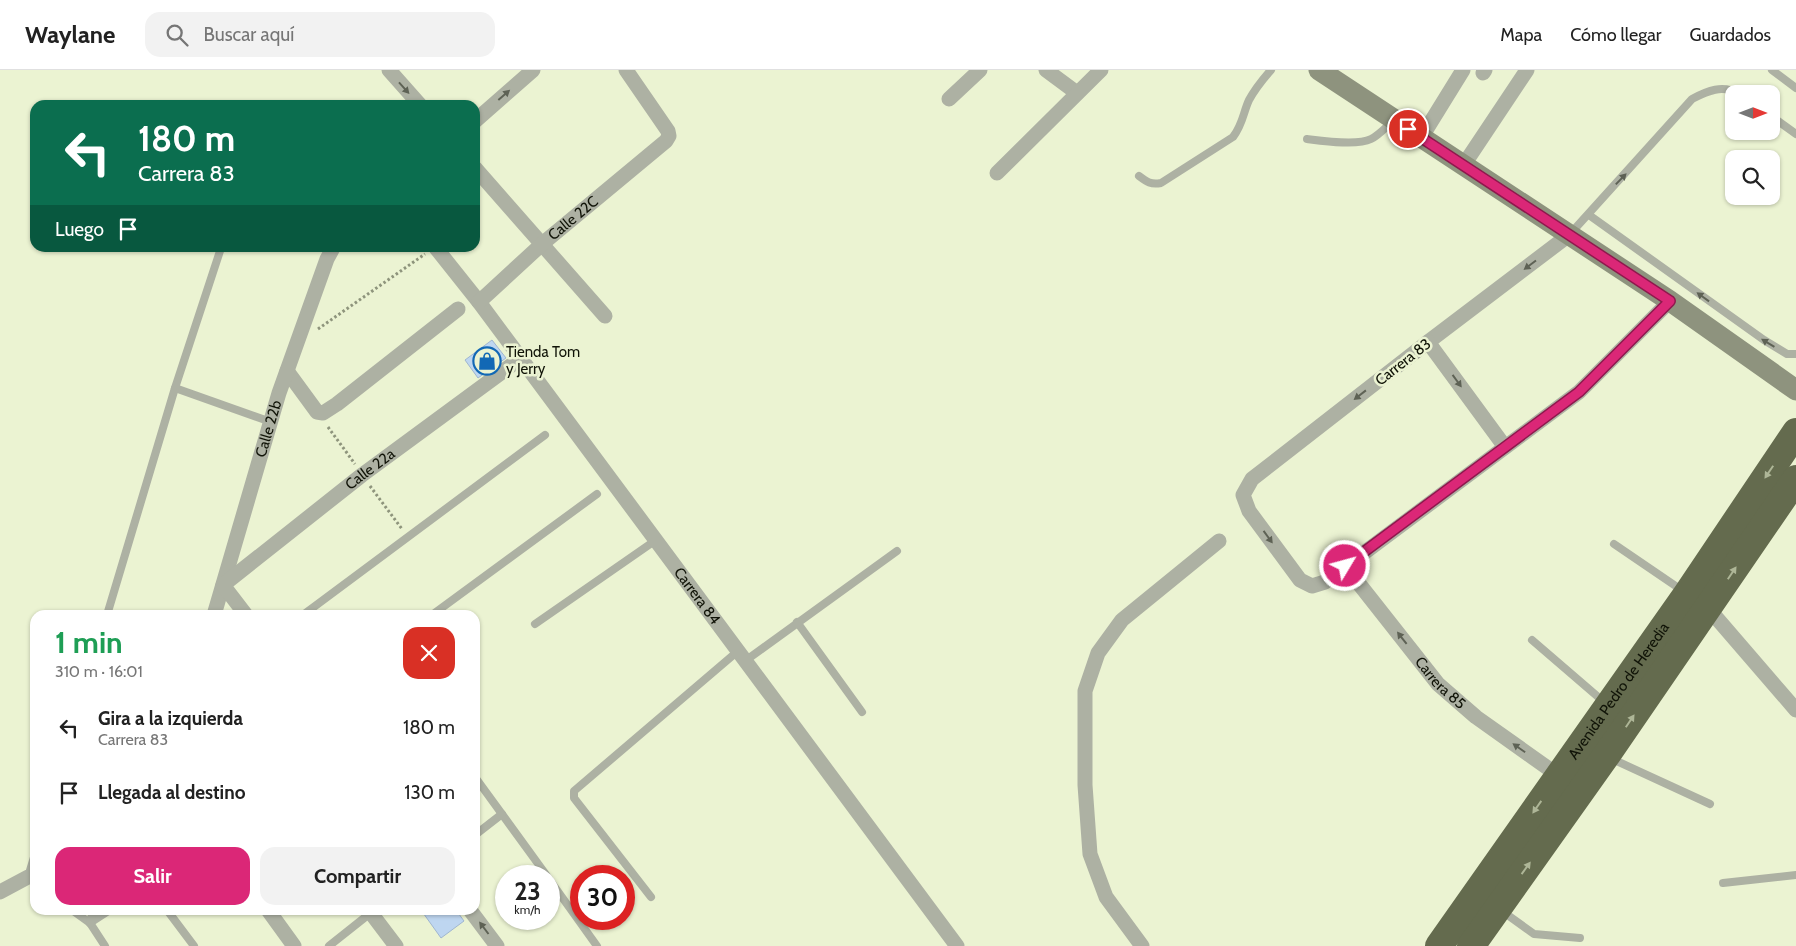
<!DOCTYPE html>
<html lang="es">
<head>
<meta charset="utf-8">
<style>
  :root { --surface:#fff; --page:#f2f2f2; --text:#222; --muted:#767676; --line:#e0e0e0; --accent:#db2777 }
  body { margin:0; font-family:Cabin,sans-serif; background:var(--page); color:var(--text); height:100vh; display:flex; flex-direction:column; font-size:19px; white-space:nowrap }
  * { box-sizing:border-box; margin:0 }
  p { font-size:16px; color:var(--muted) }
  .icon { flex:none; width:28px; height:28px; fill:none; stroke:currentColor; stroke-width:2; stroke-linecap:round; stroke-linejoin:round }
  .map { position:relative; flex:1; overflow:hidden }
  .details { position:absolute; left:30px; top:540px; width:450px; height:305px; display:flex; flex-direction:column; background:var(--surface); border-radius:15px; box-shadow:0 1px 4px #0004 }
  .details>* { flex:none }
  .guide { position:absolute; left:30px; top:30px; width:450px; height:152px; border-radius:15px; box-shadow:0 1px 4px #0004; background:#0b6e4f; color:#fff; overflow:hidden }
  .needle { width:32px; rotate:90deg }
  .tools { position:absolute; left:1725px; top:15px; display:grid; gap:10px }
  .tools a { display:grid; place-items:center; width:55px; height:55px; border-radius:10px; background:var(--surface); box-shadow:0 1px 4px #0004; font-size:25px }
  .speed { position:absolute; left:495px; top:795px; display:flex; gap:10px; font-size:25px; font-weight:700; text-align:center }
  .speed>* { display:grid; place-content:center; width:65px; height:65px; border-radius:50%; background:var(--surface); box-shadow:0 1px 4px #0004; line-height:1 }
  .speed small { font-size:12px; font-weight:400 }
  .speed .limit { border:8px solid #d22; background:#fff; color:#111 }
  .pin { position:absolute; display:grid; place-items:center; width:42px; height:42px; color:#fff; margin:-21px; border:2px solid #fff; border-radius:50%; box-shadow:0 1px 5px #0007 }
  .me { position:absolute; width:55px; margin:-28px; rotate:53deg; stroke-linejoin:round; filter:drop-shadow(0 0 4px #0008) }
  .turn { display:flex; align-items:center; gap:18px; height:105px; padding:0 25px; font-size:22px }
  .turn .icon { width:65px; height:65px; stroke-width:2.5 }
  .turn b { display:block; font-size:35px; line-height:42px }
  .then { display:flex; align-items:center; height:48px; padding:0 25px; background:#0003; gap:10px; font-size:19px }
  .round { display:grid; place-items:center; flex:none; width:52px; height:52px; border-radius:15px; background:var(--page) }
  .head { display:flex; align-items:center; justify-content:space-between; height:85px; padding:0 25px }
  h1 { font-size:30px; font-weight:700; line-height:38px; color:#1e9e55 }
  .action { display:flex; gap:10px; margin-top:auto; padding:10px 25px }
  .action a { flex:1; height:58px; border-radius:15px; background:var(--accent); color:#fff; font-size:20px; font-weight:700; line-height:58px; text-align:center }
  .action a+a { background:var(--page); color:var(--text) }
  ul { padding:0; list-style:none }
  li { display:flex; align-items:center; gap:15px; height:65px; padding:0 25px }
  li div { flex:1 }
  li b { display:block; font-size:19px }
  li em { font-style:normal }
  header { display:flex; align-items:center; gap:30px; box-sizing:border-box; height:70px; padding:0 25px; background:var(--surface); border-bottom:1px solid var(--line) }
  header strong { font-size:24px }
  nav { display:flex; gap:28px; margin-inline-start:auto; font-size:18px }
  .search { width:350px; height:45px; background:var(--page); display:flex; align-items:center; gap:12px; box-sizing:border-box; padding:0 18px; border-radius:15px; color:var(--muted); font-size:19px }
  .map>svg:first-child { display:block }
  .building { fill:#bed6f0; stroke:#a0b6d0 }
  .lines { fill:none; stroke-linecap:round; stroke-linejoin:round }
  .path { stroke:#8e947c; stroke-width:3; stroke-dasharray:2.5 2.5; stroke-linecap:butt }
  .lane { stroke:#adb1a3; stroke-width:8 }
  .street { stroke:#adb1a3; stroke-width:15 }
  .secondary { stroke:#8e937e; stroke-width:21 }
  .highway { stroke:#646b4e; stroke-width:28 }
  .oneway { fill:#5e6255 }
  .oneway2 { fill:#aeb697 }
  .route-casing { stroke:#8e194d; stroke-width:12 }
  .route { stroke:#db2777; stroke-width:9 }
  .labels { text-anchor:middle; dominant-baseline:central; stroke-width:5; stroke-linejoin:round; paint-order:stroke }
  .street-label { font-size:15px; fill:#101307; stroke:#ebf3d2 }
  .poi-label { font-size:15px; fill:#101307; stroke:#ebf3d2; text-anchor:start }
</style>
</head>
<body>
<header>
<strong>Waylane</strong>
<div class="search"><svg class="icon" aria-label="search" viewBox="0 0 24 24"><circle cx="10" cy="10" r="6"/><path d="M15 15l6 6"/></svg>Buscar aquí</div>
<nav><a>Mapa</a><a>Cómo llegar</a><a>Guardados</a></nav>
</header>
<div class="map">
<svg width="1796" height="876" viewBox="0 0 1796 876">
  <rect width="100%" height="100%" fill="#ebf3d2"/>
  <!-- building -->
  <g class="building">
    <polygon points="492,270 506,288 478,308 465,290"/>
    <polygon points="421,840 456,840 464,851 441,868"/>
  </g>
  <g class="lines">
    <!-- path -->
    <g class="path">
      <polyline points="318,259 425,184"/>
      <polyline points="328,357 355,394"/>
      <polyline points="370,416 402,459"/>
    </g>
    <!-- lane -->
    <g class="lane">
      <polyline points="1772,0 1796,18"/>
      <polyline points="1771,46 1796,64"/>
      <path d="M 1307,69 C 1323,71 1357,76 1371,69 C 1379,65 1386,57 1393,51"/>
      <path d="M 1139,106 C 1147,112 1151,115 1161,113 L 1233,67 C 1243,54 1243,43 1249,30 C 1255,19 1263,9 1271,0"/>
      <polyline points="1589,145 1764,270 1787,284 1796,284"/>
      <path d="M 1571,163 L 1692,29 C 1707,21 1723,14 1739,24"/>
      <polyline points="175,318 271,352"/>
      <polyline points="1614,474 1683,521"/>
      <polyline points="107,545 175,318 221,178"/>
      <polyline points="303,545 545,365"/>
      <polyline points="432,545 597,424"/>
      <polyline points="797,552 862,642"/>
      <polyline points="535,554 656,470"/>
      <polyline points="1532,570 1604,632"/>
      <polyline points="745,591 897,481"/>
      <polyline points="1610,688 1710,734"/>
      <polyline points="475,707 547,806"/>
      <polyline points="475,765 502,744"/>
      <polyline points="35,784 28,807 35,813"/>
      <polyline points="549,809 597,876"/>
      <polyline points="1723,813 1796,805"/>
      <polyline points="651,827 574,728 574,721 738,581"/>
      <polyline points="72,840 90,853 105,876"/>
      <polyline points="167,840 194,876"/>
      <polyline points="1502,841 1534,864 1580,868"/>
      <polyline points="90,853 110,840"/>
      <polyline points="90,853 93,840"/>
      <polyline points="329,876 373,841"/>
    </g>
    <!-- street -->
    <g class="street">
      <polyline points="389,0 420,35"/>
      <polyline points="1046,0 1077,23"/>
      <polyline points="1483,3 1485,0"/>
      <polyline points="949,29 980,0"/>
      <polyline points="475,51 533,0"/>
      <polyline points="1421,68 1463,0"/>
      <polyline points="1463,96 1527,0"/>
      <polyline points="475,98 605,246"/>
      <polyline points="997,103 1101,0"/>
      <polyline points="1569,165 1428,272 1252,409 1243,425 1249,441 1300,510 1312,516 1325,512 1579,322 1670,231"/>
      <path id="s1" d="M 436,178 L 479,232 L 957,876"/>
      <path id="s2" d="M 479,232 L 542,174 L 666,71 L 669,66 L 668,61 L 626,0"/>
      <polyline points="1428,272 1505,377"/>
      <polyline points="287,301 317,342 323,343 337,334 458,239"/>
      <path id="s3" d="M 1345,496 L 1438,614 L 1476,647 L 1559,706"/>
      <polyline points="1708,538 1796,640"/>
      <path id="s4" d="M 214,545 L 279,323 L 327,189 L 333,178"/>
      <path id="s5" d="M 246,545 L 223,515 L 362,405 L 521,288"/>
      <polyline points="0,822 28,807"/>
      <polyline points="268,840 294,876"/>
      <polyline points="470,840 497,876"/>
      <polyline points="371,843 396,876"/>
      <polyline points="1142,876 1106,827 1090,784 1085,715 1085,621 1098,583 1122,550 1219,471"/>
    </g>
    <!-- secondary -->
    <polyline class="secondary" points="1319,0 1670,231 1796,320"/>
    <!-- highway -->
    <g class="highway">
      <path id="s6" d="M 1439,876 L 1687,524 L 1796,362"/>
      <polyline points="1471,876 1606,686 1796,409"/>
    </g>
  </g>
  <!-- one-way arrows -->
  <defs><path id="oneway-solid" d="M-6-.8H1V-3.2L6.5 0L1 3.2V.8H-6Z" transform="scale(1.25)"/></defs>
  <g class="oneway">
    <use href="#oneway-solid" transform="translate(404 18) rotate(48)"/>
    <use href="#oneway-solid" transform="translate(504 25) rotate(-41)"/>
    <use href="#oneway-solid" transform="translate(1621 109) rotate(-46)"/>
    <use href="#oneway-solid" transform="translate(1530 195) rotate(143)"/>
    <use href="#oneway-solid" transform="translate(1703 227) rotate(-144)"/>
    <use href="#oneway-solid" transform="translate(1768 273) rotate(-149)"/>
    <use href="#oneway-solid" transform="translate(1457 311) rotate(54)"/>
    <use href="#oneway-solid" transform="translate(1360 325) rotate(142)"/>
    <use href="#oneway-solid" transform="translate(1268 467) rotate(54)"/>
    <use href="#oneway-solid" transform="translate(1402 568) rotate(-128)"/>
    <use href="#oneway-solid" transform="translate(1519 678) rotate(-145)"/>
    <use href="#oneway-solid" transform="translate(484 858) rotate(-127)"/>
  </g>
  <g class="oneway2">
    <use href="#oneway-solid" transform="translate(1769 402) rotate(124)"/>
    <use href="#oneway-solid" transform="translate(1732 503) rotate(-56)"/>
    <use href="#oneway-solid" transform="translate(1630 651) rotate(-56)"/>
    <use href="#oneway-solid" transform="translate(1537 737) rotate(125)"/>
    <use href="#oneway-solid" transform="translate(1526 798) rotate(-54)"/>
  </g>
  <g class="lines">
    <!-- route casing -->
    <g class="route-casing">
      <polyline id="route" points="1345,496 1579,322 1670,231 1408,59"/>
    </g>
    <!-- route -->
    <use href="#route" class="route"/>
  </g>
  <!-- icons -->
  <defs>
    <g id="shop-ring" transform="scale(1.4375)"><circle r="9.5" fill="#ebf3d2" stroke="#1268b5" stroke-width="1.5"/><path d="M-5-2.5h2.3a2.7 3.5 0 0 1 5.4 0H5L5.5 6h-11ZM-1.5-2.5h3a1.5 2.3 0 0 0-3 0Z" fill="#1268b5"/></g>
  </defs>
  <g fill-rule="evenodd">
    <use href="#shop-ring" x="487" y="291"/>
  </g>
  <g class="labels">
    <!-- street labels -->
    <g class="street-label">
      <text stroke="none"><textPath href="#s2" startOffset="126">Calle 22C</textPath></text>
      <text transform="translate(1403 292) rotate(-38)">Carrera 83</text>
      <text stroke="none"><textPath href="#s4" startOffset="194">Calle 22b</textPath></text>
      <text stroke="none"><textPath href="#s5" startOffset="225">Calle 22a</textPath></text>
      <text stroke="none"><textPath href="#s1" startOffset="435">Carrera 84</textPath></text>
      <text stroke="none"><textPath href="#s3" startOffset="151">Carrera 85</textPath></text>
      <text stroke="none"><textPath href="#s6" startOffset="312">Avenida Pedro de Heredia</textPath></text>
    </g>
    <!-- poi labels -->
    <g class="poi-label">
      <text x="506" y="282">Tienda Tom<tspan x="506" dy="17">y Jerry</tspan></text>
    </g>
  </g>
</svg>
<div class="tools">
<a><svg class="needle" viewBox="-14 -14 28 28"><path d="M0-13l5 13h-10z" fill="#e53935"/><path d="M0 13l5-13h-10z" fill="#767676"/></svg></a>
<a><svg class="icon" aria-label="search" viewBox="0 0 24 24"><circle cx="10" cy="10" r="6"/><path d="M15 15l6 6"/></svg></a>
</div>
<div class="speed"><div>23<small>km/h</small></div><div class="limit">30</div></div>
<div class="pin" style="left:1408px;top:59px;background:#d93025"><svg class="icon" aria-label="arrive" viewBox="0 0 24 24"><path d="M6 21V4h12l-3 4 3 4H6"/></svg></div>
<svg class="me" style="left:1345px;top:496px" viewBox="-20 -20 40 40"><circle r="17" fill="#db2777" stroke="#fff" stroke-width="3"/><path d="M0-11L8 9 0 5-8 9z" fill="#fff"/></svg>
<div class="guide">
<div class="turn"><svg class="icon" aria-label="left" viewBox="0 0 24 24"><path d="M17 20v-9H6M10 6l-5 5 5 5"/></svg><div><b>180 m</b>Carrera 83</div></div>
<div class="then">Luego<svg class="icon" aria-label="arrive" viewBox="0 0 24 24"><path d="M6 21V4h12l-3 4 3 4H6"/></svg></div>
</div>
<section class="details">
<div class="head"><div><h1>1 min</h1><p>310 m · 16:01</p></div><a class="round" style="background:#d93025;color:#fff"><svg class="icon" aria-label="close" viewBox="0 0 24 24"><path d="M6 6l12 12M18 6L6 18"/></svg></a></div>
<ul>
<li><svg class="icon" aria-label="left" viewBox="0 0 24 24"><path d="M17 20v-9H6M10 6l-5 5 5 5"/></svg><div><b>Gira a la izquierda</b><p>Carrera 83</p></div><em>180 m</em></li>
<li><svg class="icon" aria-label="arrive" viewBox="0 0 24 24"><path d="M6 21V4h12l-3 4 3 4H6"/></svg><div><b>Llegada al destino</b></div><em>130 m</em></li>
</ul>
<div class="action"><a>Salir</a><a>Compartir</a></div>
</section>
</div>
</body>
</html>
